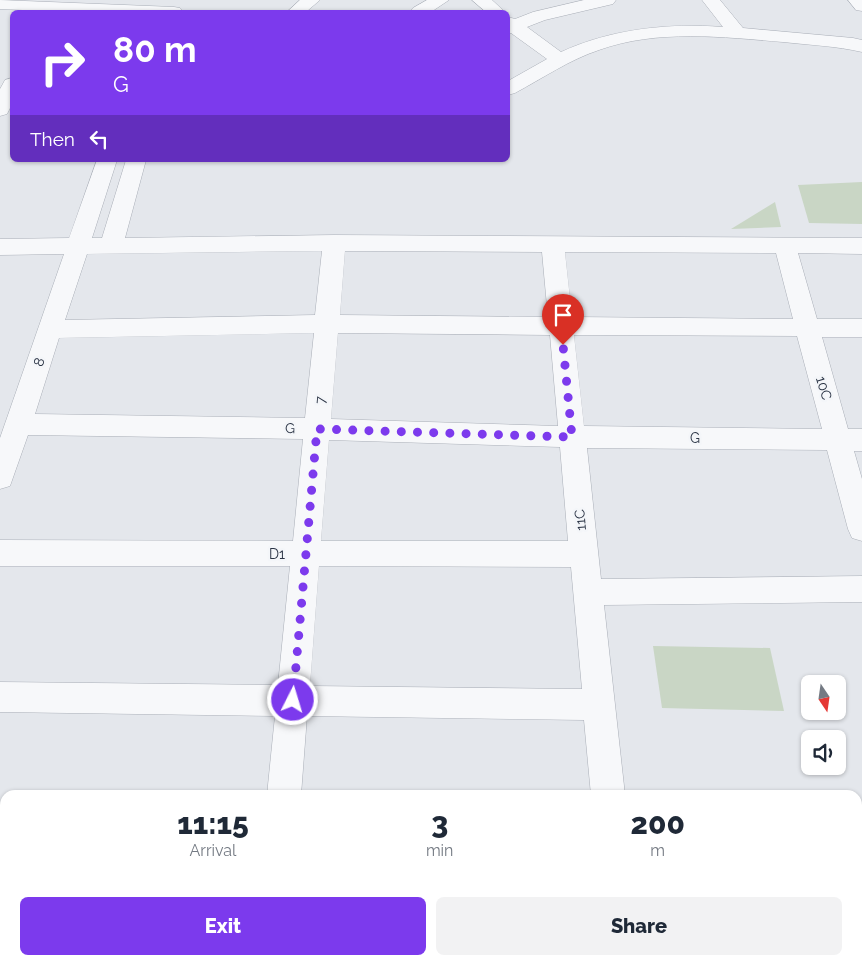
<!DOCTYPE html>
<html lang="en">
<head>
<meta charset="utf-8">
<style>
  :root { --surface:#fff; --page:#f2f2f3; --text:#1f2937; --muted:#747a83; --accent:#7c3aed }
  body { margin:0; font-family:Raleway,sans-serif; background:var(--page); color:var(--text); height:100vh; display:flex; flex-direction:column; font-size:19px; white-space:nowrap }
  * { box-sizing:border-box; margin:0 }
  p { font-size:16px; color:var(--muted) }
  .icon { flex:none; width:28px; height:28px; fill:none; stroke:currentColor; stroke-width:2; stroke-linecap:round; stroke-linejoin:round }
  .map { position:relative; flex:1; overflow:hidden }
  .side { position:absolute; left:0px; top:790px; width:862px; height:175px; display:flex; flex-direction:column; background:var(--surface); border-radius:15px 15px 0 0; box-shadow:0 1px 4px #0004 }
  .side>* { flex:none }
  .hud { position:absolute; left:10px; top:10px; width:500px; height:152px; border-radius:8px; box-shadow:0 1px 4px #0004; background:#7c3aed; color:#fff; overflow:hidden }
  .needle { width:32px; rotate:167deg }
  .controls { position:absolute; left:801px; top:675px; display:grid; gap:10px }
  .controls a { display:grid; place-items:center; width:45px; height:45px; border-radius:8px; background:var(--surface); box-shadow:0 1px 4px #0004; font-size:25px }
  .pin { position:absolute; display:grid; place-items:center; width:42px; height:42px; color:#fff; margin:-51px -21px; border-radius:50% 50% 50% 0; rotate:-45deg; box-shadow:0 0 5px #0007 }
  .pin .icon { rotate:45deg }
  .me { position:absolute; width:55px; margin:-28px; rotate:5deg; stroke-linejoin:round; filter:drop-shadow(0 0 4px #0008) }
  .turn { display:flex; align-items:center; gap:18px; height:105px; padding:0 20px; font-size:22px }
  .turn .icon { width:65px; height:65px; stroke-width:2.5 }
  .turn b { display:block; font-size:35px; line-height:42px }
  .then { display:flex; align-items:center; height:48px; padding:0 20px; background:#0003; gap:10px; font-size:19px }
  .eta { display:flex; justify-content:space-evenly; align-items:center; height:85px; text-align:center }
  .eta b { font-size:30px; font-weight:800; line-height:35px }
  .cta { display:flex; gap:10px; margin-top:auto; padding:10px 20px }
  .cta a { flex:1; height:58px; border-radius:8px; background:var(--accent); color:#fff; font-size:20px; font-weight:800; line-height:58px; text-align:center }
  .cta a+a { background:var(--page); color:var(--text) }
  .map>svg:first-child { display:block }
  .green { fill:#c9d6c5 }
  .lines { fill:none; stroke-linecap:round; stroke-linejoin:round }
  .street-casing { stroke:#a9aeb7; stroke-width:1 }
  .street { fill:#f7f8fa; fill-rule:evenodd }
  .route { stroke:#7c3aed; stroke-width:9; stroke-dasharray:0 16.2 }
  .labels { text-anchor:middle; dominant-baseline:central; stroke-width:5; stroke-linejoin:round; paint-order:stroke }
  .street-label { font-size:14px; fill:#2b3445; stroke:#f4f6f9 }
</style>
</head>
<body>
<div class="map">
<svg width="862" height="965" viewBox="0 0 862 965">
  <rect width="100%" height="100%" fill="#e4e7ec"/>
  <!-- green -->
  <g class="green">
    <polygon points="862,182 862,224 809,223 798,185"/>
    <polygon points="775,202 781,227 731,229"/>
    <polygon points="653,646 770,648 784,711 662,708"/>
  </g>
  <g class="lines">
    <!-- street casing -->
    <g class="street-casing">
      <g id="street">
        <polygon points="0,0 174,7 180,8 183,12 68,12 0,9"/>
        <polygon points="300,0 320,0 306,12 287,12"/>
        <polygon points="427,0 449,0 431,12 410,12 413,8"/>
        <polygon points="472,0 492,0 505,12 486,12"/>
        <path d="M 584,0 L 616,0 L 613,4 L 545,20 L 527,27 L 561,52 C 611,29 668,23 723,27 L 702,0 L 720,0 L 743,28 L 853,38 L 862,40 L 862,52 C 836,46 810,45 783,42 C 723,37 657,29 599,50 C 569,60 543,78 515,93 L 508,95 L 508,81 L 547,59 L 511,33 L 508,33 L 508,17 L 515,19 L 533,12 Z"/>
        <polygon points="848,0 862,0 862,11 856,10"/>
        <polygon points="12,78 12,104 7,114 0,116 0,89 5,80"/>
        <path d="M 97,160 L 117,160 L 92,238 L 102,238 L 126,160 L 146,160 L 125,238 L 334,235 L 862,238 L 862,254 L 798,253 L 817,319 L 862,319 L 862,337 L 822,337 L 848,429 L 862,429 L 862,451 L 854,451 L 862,479 L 862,541 L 852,538 L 848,529 L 827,450 L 587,448 L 601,579 L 862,576 L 862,602 L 604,605 L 625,795 L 591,795 L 584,720 L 307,716 L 301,795 L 267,795 L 275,716 L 0,712 L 0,682 L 278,685 L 290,566 L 0,566 L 0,540 L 293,541 L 303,439 L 28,435 L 10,486 L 0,489 L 0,438 L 64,254 L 0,255 L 0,239 L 69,238 ZM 322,251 L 315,315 L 65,320 L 87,254 ZM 345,251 L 542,252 L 548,317 L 340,315 ZM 565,252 L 776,253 L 793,319 L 572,317 ZM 314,333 L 305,418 L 35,414 L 59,338 ZM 338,333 L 550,335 L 558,426 L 331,419 ZM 574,335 L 797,336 L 822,429 L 584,426 ZM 329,440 L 560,447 L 568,541 L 321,541 ZM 319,566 L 571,567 L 582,689 L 310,686 Z"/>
        <rect x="0" y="870" width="5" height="36"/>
        <rect x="858" y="874" width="4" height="36"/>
        <rect x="250" y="960" width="38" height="5"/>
        <polygon points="605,960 643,960 644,965 606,965"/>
      </g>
    </g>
    <!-- street -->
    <use href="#street" class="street"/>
  </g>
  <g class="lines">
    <!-- route -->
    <polyline class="route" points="293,700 317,429 572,437 563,345"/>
  </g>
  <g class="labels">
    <!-- street labels -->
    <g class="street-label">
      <text transform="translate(39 362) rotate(-71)">8</text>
      <text transform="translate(824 388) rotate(73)">10C</text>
      <text transform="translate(320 400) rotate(-85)">7</text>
      <text transform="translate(290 428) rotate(1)">G</text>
      <text x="695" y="438">G</text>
      <text transform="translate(580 520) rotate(-95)">11C</text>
      <text x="277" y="554">D1</text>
    </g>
  </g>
</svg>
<div class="controls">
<a><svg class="needle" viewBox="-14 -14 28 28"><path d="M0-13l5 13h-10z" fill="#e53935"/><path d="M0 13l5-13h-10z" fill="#747a83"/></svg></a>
<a><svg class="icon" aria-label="sound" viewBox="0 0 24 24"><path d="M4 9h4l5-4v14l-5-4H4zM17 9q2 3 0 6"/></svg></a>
</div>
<div class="pin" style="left:563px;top:345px;background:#d93025"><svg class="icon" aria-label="arrive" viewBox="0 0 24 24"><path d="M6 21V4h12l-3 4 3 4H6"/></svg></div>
<svg class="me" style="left:293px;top:700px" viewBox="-20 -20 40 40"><circle r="17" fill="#7c3aed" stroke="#fff" stroke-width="3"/><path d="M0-11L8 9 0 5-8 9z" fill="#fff"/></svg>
<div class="hud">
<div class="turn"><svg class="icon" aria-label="right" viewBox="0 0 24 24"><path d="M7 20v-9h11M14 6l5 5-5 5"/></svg><div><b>80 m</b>G</div></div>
<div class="then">Then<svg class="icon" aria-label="left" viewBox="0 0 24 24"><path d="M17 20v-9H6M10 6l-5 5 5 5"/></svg></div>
</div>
<section class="side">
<div class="eta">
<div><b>11:15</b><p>Arrival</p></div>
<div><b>3</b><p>min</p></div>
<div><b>200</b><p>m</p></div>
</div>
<div class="cta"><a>Exit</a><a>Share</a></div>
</section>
</div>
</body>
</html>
